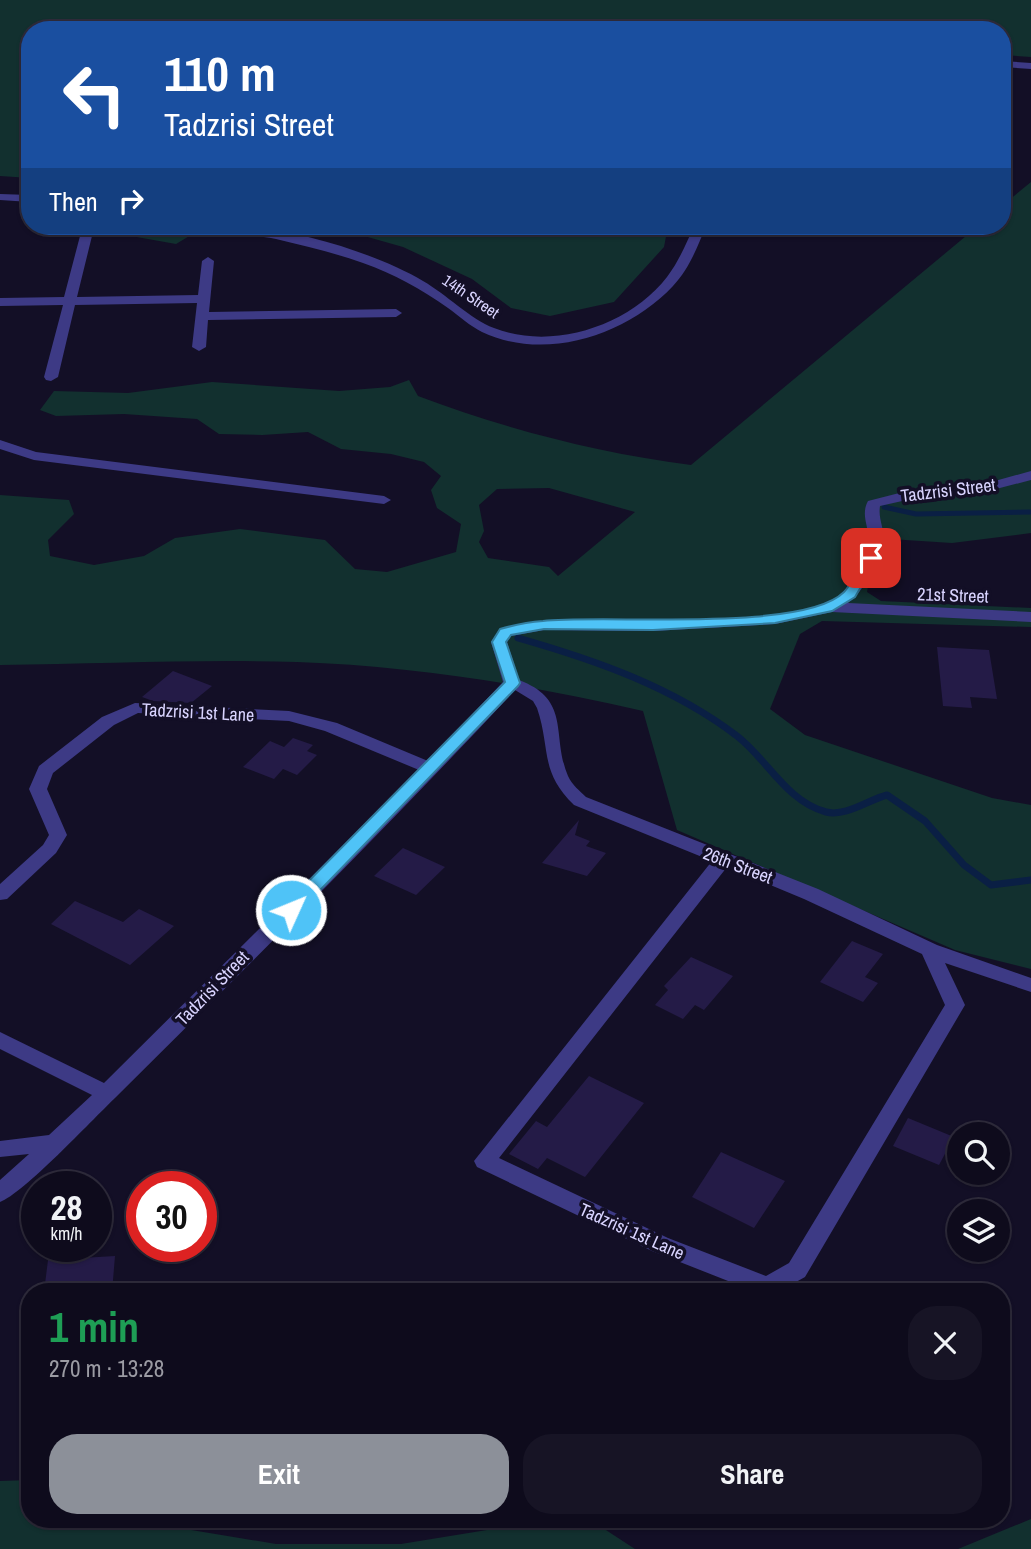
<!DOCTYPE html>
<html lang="en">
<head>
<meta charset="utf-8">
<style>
  :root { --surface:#0e0b1c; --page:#171425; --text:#f1f3f6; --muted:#9b9ba3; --line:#2e2b3b; --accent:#8c9099 }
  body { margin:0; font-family:"Archivo Narrow",sans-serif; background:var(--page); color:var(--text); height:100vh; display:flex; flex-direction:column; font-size:26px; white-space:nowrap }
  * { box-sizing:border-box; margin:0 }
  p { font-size:23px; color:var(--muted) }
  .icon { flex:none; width:38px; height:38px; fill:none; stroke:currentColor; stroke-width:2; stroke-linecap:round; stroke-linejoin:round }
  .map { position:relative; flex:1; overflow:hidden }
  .panel { position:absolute; left:21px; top:1283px; width:989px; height:245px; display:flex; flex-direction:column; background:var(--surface); border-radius:28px; box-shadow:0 2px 5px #0004,0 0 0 2px var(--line) }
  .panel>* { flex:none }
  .banner { position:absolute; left:21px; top:21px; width:990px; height:214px; border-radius:28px; box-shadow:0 2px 5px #0004,0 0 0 2px var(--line); background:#1a4fa0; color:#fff; overflow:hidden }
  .tools { position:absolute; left:947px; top:1122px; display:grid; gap:14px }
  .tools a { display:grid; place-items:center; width:63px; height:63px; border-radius:50%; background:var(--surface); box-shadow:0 2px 5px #0004,0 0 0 2px var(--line); font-size:35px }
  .speed { position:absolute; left:21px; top:1171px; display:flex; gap:14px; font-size:35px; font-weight:700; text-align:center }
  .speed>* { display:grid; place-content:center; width:91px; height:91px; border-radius:50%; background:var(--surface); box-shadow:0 2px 5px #0004,0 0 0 2px var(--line); line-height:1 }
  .speed small { font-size:18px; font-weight:400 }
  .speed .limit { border:10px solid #d22; background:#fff; color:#111 }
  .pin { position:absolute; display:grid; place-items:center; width:60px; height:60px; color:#fff; margin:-30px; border-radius:14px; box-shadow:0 4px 10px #0006 }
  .me { position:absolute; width:77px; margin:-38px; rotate:46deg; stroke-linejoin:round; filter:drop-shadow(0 0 5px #0008) }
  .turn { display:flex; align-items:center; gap:24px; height:147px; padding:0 28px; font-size:32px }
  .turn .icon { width:91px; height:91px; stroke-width:2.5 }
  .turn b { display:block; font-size:49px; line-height:60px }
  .then { display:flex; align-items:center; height:66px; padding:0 28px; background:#0003; gap:14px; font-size:26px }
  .round { display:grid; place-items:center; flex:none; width:74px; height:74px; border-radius:28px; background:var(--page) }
  .headline { display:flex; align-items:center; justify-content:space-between; height:119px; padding:0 28px }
  h1 { font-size:42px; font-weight:700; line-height:52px; color:#1e9e55 }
  .primary-button { display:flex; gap:14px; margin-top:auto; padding:14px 28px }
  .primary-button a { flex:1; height:80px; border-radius:28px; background:var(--accent); color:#fff; font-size:28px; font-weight:700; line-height:80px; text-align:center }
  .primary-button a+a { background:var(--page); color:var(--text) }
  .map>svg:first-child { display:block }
  .green { fill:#12302f; fill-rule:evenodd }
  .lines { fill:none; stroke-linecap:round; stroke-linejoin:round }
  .stream-far1 { stroke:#0a1f44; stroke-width:5 }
  .stream { stroke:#0a1f44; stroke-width:7 }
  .building { fill:#241b47 }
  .minor { fill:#3d3a85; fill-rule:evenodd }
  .tertiary { fill:#3d3a85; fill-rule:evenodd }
  .route { fill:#4fc3f7; stroke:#337fa1; stroke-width:2 }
  .labels { text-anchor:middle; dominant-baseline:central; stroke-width:7; stroke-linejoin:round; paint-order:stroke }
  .far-street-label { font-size:16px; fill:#d9d4ff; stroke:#130f26 }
  .street-label { font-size:18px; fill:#d9d4ff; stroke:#130f26 }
</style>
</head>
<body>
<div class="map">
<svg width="1031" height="1549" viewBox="0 0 1031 1549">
  <rect width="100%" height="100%" fill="#130f26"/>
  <!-- green -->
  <g class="green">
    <polygon points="0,0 1031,0 1031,57 1003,55 1003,30 679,30 639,25 577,26 572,30 30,30 30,178 0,176"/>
    <path d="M 1031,182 L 1031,533 L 952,543 L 890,539 L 893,561 L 869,581 L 867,592 L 881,601 L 1031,608 L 1031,627 L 822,621 L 800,634 L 770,709 L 805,735 L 992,798 L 1031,805 L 1031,969 L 955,950 L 677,830 L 643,711 C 530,685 414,666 297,662 C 199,659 99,664 0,665 L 0,495 L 69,500 L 74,514 L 48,540 L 50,556 L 94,565 L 144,556 L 175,538 L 240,529 L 325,540 L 355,569 L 387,572 L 456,552 L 461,524 L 437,508 L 431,490 L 441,476 L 424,462 L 391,454 L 341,449 L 308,432 L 262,435 L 219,434 L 197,419 L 124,414 L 56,416 L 40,410 L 54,391 L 128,393 L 212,382 L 339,391 L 390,387 L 409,380 L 418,396 C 505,429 598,453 691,465 L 978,226 L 1003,226 L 1003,205 ZM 549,488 L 635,512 L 558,576 L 549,567 L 488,558 L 479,542 L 484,531 L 479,505 L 497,489 Z"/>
    <polygon points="75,226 206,226 176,244"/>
    <polygon points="329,226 668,226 664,247 614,302 550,316 511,308 472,279 403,247"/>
    <polygon points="30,1480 30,1519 125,1519 276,1544 401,1544 555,1519 589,1519 635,1549 0,1549 0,1481"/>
    <polygon points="1031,1519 1031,1549 958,1549"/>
  </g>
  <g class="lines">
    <!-- stream-far1 -->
    <polyline class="stream-far1" points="884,507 916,514 1031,512"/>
    <!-- stream -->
    <path class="stream" d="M 518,638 C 595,660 673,687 737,736 C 767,759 787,802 826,812 C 846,817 868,800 887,795 L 925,821 L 964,865 L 991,885 L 1031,880"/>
  </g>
  <!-- building -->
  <g class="building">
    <polygon points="937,647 989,650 997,699 970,697 972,708 943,706"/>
    <polygon points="173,671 212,686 191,703 153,701 142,697"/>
    <polygon points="293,738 313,745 307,751 317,755 297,775 283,769 274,779 243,767 270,741 284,747"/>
    <polygon points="579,820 575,835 590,841 586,846 606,853 587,876 542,863"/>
    <polygon points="403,848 445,867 416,895 374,876"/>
    <polygon points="75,901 123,922 139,909 174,926 130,965 51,924"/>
    <polygon points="852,941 883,954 865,977 878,983 863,1002 820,982"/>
    <polygon points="691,957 733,976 704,1010 695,1005 683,1019 655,1005 668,990 664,986"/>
    <polygon points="589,1076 644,1103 585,1177 547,1158 538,1169 509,1154 536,1121 547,1127"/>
    <polygon points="908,1118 954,1137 939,1165 893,1146"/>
    <polygon points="721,1152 785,1181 754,1228 692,1197"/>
    <polygon points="115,1256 112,1292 44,1292 48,1260"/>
  </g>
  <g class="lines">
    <!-- minor -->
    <g class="minor">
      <polygon points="86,232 92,236 77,297 198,295 202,261 208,257 214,261 209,312 396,309 402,313 396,317 208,320 206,347 199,351 192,347 197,303 75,305 58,377 51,381 46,380 44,377 63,305 0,306 0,298 64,297 80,236"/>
      <polygon points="0,440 36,452 384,496 391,500 384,504 34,460 0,449"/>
      <path d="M 1031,471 L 1031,480 L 977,494 L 911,499 L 880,506 C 878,519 884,528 884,540 C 883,559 863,592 848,603 L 1031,612 L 1031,622 L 832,612 L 775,624 L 653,631 L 544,630 L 511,636 L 507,642 L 519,680 C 572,700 551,736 568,776 C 572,785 580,791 586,797 L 818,889 L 937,945 L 1031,978 L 1031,992 L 945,963 L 965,1005 L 805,1277 L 778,1292 L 756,1292 L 652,1251 L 477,1167 L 474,1161 L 712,861 L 574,805 C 539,771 551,749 537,708 L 533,701 L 515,690 C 385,830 249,965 114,1099 C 92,1120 23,1194 0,1202 L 0,1180 L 29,1154 L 0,1157 L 0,1141 L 49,1135 L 92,1095 L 0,1049 L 0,1032 L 104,1083 L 419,770 L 325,731 L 289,721 L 138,713 L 114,725 L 53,773 L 47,789 L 67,835 L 56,853 L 7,899 L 0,900 L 0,884 L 43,845 L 49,835 L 29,789 L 39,766 L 102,717 L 135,703 L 289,711 L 337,723 L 428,761 L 503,682 L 491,642 L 500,629 C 514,625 528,622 542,621 C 600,614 810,634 845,590 C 854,577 866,558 868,542 C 870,527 860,516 868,501 L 911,490 L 977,486 ZM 727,867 L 804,899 L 922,954 L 945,1005 L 789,1263 L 766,1276 L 668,1238 L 499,1158 Z"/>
    </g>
    <!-- tertiary -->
    <g class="tertiary">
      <polygon points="1003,61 1031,63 1031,69 1003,67"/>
      <polygon points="0,194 30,195 30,202 0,200"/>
      <path d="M 225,226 C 279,223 377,253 423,281 C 446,294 470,319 494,328 C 552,351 629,326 667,277 C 679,261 686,244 694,226 L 706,226 C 697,248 689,269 673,286 C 627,335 546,362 482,332 C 470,326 459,316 448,308 C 421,289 394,274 363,263 C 335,253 305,246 276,239 C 261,236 237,235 225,226 Z"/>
    </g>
  </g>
  <!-- route -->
  <path class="route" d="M 866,555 L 878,558 L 855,597 L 832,611 L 775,623 L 653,630 L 544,629 L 511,635 L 506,642 L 520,683 L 518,686 L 297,914 L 285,914 L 282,910 L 285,905 L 505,682 L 492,642 L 500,629 C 514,625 529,622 543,621 C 603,614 803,633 844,592 C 853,583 858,567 866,555 Z"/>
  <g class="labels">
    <!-- far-street labels -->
    <g class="far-street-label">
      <text transform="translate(471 296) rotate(34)">14th Street</text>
    </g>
    <!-- street labels -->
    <g class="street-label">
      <text transform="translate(948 490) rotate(-7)">Tadzrisi Street</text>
      <text transform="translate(953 595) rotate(2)">21st Street</text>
      <text transform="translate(198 712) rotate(3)">Tadzrisi 1st Lane</text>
      <text transform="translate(738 865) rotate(21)">26th Street</text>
      <text transform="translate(212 988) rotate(-46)">Tadzrisi Street</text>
      <text transform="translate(632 1231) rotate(24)">Tadzrisi 1st Lane</text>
    </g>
  </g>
</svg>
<div class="tools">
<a><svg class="icon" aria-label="search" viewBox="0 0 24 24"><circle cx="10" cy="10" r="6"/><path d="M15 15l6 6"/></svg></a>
<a><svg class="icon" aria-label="layers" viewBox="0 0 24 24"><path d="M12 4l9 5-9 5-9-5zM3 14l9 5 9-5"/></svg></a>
</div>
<div class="speed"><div>28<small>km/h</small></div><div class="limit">30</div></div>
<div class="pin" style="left:871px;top:558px;background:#d93025"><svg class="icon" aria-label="arrive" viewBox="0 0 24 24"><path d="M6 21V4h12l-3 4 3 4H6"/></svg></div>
<svg class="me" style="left:291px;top:910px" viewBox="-20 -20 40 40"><circle r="17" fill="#4fc3f7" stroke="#fff" stroke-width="3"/><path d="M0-11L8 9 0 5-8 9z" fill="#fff"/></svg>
<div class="banner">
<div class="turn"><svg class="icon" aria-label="left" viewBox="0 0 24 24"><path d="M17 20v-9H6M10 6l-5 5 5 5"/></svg><div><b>110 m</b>Tadzrisi Street</div></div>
<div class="then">Then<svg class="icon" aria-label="right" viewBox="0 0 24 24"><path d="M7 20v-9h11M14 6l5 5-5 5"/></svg></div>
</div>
<section class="panel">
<div class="headline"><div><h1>1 min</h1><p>270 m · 13:28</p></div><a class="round"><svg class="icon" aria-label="close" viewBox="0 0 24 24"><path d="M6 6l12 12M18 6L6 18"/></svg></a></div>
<div class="primary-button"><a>Exit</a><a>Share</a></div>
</section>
</div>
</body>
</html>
